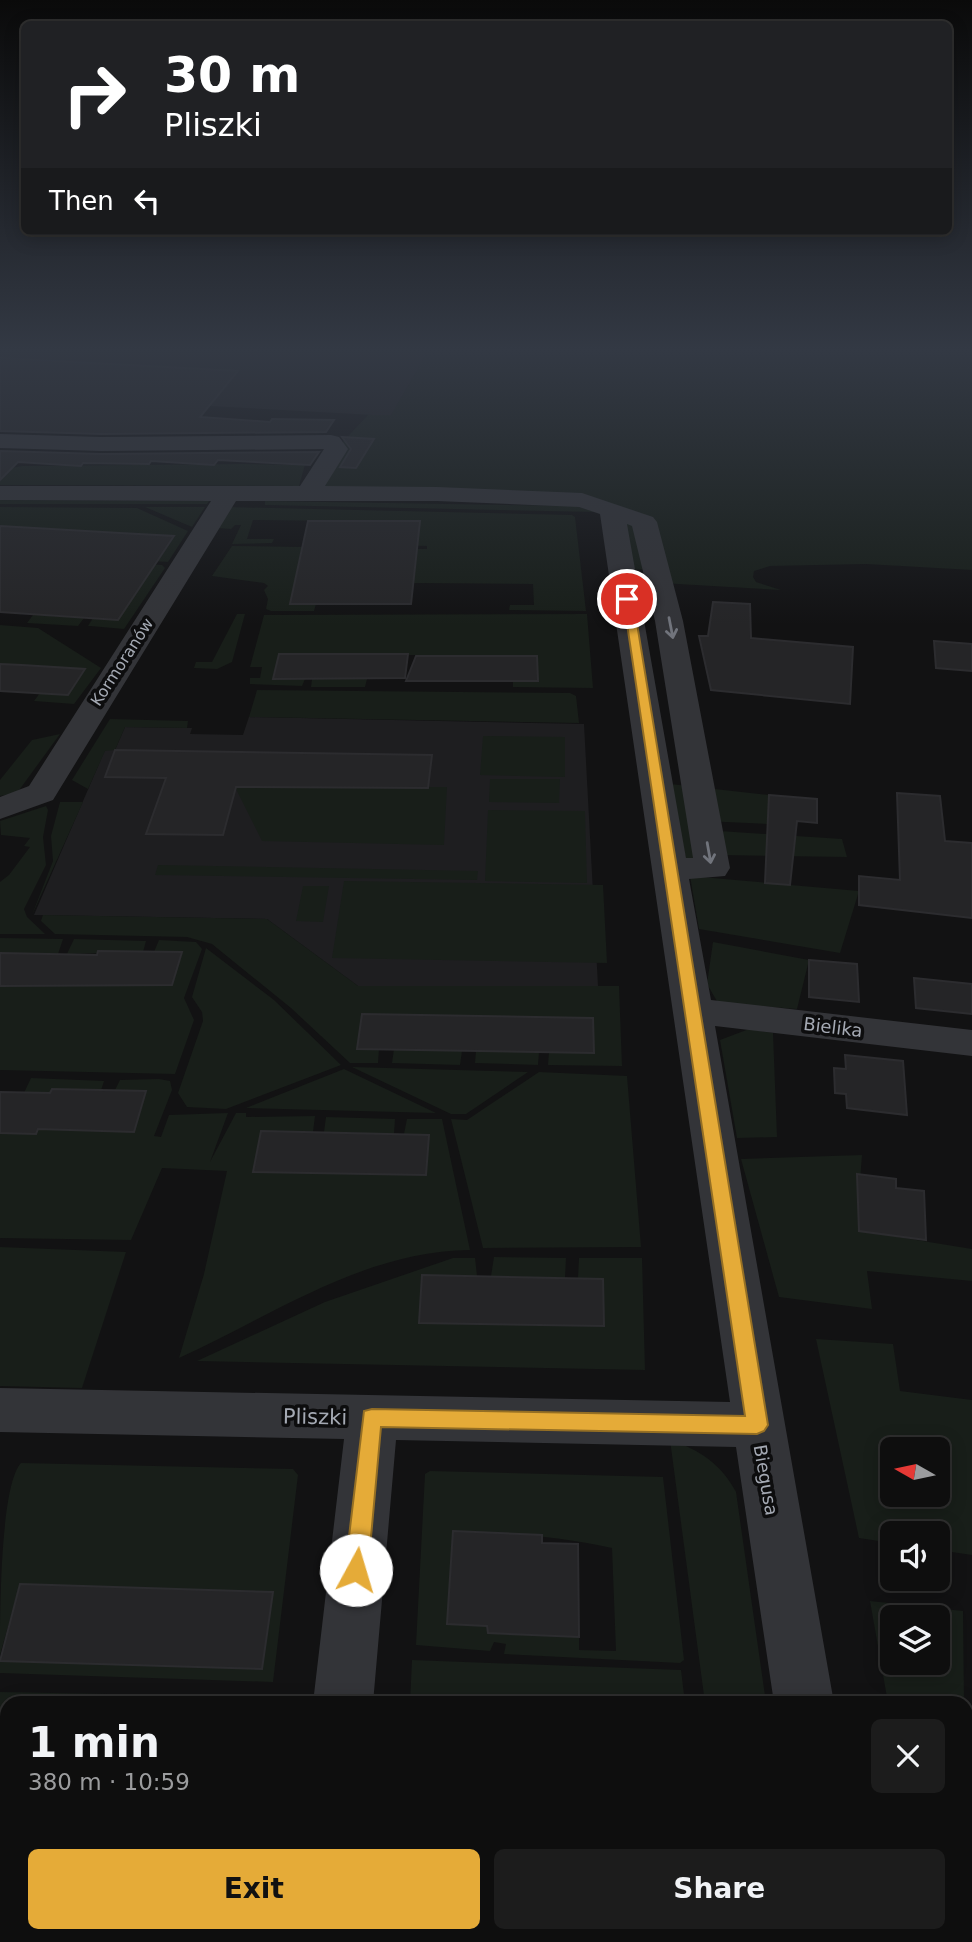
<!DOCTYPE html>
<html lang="en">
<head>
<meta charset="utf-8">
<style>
  :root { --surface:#0e0e0e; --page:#1c1c1c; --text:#f1f3f6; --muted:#9b9c9e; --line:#2e2e2e; --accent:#e5ab38 }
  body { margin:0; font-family:"DejaVu Sans",sans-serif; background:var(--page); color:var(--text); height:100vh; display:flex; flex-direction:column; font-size:26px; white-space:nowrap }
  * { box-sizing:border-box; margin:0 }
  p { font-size:23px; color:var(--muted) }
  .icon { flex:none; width:38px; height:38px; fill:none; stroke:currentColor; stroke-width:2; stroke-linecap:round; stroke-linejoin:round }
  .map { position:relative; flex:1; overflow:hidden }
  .sheet { position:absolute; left:0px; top:1696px; width:973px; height:247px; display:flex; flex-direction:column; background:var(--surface); border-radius:21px 21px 0 0; box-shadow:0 4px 18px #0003,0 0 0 2px var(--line) }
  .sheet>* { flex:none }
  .hud { position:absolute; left:21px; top:21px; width:931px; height:214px; border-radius:10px; box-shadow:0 4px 18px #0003,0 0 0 2px var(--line); background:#202124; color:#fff; overflow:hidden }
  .needle { width:46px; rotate:279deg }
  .fabs { position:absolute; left:880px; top:1437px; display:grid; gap:14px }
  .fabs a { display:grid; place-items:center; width:70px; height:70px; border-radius:10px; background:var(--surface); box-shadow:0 4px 18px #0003,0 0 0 2px var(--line); font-size:35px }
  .pin { position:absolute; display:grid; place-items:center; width:60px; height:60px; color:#fff; margin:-30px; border:4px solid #fff; border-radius:50%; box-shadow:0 2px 7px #0007 }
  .me { position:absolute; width:77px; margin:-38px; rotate:6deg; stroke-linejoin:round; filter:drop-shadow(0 0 5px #0008) }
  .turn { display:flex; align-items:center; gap:24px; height:147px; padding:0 28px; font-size:32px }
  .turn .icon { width:91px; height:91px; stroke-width:2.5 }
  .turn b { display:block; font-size:49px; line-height:60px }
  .then { display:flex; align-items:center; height:66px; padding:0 28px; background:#0003; gap:14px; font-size:26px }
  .round { display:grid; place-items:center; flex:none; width:74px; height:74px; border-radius:10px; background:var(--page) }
  .headline { display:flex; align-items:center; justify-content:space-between; height:119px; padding:0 28px }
  h1 { font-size:42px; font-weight:700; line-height:52px }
  .cta { display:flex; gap:14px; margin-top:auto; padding:14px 28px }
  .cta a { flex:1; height:80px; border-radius:10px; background:var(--accent); color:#111; font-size:28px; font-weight:700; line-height:80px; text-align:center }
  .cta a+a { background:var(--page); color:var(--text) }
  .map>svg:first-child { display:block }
  .built { fill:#1e1e20 }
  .green { fill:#181e19; fill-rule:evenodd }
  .building { fill:#252527; stroke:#2c2c2f; stroke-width:2 }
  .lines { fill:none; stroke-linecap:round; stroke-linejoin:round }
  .minor { fill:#333438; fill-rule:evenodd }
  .oneway { stroke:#71747c }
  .route { fill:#e5ab38; stroke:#956f24; stroke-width:2 }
  .labels { text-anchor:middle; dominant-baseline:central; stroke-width:7; stroke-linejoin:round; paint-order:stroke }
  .far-street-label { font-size:16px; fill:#a4a9b3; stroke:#0d0d0e }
  .street-label { font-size:18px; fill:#a4a9b3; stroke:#0d0d0e }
  .near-street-label { font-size:21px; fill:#a4a9b3; stroke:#0d0d0e }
</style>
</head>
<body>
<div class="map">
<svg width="972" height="1942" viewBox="0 0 972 1942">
  <rect width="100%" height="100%" fill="#121213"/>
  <!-- built -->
  <g class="built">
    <polygon points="0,353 427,353 391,416 190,405 0,410"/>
    <polygon points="249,717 584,724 598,986 358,986 267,919 34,915 105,750 115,750 125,727 192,728 190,734 243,735"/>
  </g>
  <!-- green -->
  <g class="green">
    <polygon points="427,353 972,353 972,570 866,564 770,566 754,571 753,577 756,582 781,590 661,583 657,569 622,570 601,504 307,495 336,449 368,415 391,415"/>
    <polygon points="242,464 305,465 299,486 0,485 0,470 22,466"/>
    <polygon points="0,500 209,501 207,504 0,504"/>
    <polygon points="265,501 576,506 595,512 265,505"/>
    <polygon points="0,507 137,508 188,531 168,562 135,560 140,554 162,555 175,536 0,526"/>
    <polygon points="145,507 205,507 192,527"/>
    <polygon points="229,507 572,515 575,517 586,611 509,610 510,605 534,605 533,584 295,582 316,604 314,611 271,611 266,609 268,599 264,590 268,586 264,583 212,576 232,546 427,549 427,546 394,545 418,540 420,522 253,520 247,539 274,539 272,543 232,544 241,525 235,525 231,529 217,528"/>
    <polygon points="0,555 162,565 165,568 124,629 90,626 88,626 93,618 118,620 133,597"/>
    <polygon points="237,614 245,614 232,662 217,669 194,668 196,662 212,662"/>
    <polygon points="587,614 593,688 513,687 513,681 538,681 537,656 279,654 273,679 305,679 302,686 250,684 250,678 260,678 262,667 250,667 264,615"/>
    <polygon points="33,615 84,618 78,626 27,623"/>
    <polygon points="0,625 38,628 101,668 74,704 34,701 40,693 68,695 85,670 0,664"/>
    <polygon points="312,679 367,679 365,687 311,687"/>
    <polygon points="257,690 570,693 576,696 579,723 249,717"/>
    <polygon points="110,719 188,721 187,728 125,727 115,750 105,751 88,789 72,780"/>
    <polygon points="60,734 17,793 0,796 0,780 32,740"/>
    <polygon points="483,736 565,737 565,777 480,775"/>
    <polygon points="490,779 560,779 559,803 489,802"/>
    <polygon points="670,784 769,795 768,824 704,821 705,830 842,839 847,857 721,855 712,868 688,868"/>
    <polygon points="235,787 447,787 444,845 262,841"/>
    <polygon points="60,802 83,802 32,915 53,861 51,836"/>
    <polygon points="46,806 48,810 43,837 46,865 24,909 27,917 45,934 0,934 0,882 9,875 30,847 24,846 30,838 1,835 0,821"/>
    <polygon points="488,810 585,811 587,883 485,881"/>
    <polygon points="158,865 478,871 477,880 155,875"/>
    <polygon points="690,876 859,891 840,953 699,929"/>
    <polygon points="344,881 603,885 607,963 332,958"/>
    <polygon points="303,886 329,886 323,922 296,921"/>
    <polygon points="43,915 267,919 358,986 619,986 622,1066 548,1065 549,1052 362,1014 357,1049 379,1049 378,1063 350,1063 291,1008 212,944 187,937 55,934 41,921"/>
    <polygon points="0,938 63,939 58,954 0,953"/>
    <polygon points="74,939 146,941 143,952 67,954"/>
    <polygon points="159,940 196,942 202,949 184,998 194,1020 175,1074 0,1070 0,986 172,985 182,953 154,952"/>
    <polygon points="713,942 809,960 797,1009 718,1003 707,984"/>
    <polygon points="206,948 274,1000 341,1065 226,1109 187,1107 178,1093 203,1021 202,1012 192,997"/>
    <polygon points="749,1029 773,1033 777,1137 737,1138 720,1040"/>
    <polygon points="394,1049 462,1051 460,1065 392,1063"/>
    <polygon points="476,1051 539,1052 538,1065 475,1063"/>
    <polygon points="352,1067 528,1072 466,1114 451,1114"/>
    <polygon points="344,1069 436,1113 246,1108"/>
    <polygon points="539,1072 627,1076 641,1247 483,1248 451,1119 467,1120"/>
    <polygon points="31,1078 104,1081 101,1090 52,1089 50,1093 24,1093"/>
    <path d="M 159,1079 L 170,1081 L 172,1090 L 154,1136 L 161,1137 L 169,1115 L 228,1113 L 210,1162 L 236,1113 L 246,1113 L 246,1117 L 315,1116 L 313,1132 L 261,1132 L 253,1172 L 426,1175 L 429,1135 L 404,1134 L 407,1119 L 442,1119 L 470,1250 C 363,1251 272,1316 179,1358 L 204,1274 L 227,1171 L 162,1168 L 131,1240 L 0,1238 L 0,1133 L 35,1134 L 38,1129 L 134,1132 L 115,1090 L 120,1080 Z"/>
    <polygon points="326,1117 395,1119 394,1134 324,1132"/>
    <polygon points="862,1155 858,1207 861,1231 972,1249 972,1281 867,1271 872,1309 779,1297 741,1159"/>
    <polygon points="0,1247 126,1252 82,1388 0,1386"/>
    <polygon points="494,1257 566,1258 565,1278 491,1276"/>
    <polygon points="453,1258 475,1258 477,1276 419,1323 604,1326 603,1279 578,1278 579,1258 642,1258 645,1370 197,1361 325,1302"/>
    <path d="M 816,1339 L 893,1344 L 900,1391 L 972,1400 L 972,1555 L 938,1550 L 938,1533 L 892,1533 L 892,1543 L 859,1538 ZM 892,1449 L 938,1449 L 938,1494 L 892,1494 Z"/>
    <path d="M 670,1440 C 700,1450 721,1464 736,1492 L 766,1703 L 705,1703 Z"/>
    <path d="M 21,1463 L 293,1469 L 298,1475 L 273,1682 L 0,1673 L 0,1661 L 262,1669 L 273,1592 L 20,1584 L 0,1655 C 0,1615 0,1486 21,1463 Z"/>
    <path d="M 430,1471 L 663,1477 L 684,1660 L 680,1663 L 504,1654 L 506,1644 L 494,1642 L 490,1651 L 416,1645 L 425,1474 ZM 453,1531 C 509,1533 558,1536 612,1548 L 616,1651 L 579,1650 L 579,1637 L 488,1633 Z"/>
    <path d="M 870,1601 L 963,1611 L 964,1703 L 888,1703 ZM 892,1617 L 938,1617 L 938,1662 L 892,1662 Z"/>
    <polygon points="412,1660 681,1670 685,1703 410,1703"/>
    <polygon points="0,1692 273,1697 273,1703 7,1703 7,1815 0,1815"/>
    <rect x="633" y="1936" width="81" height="6"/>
  </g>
  <!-- building -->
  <g class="building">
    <polygon points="0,358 238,371 200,417 270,422 272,419 334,420 326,432 101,434 0,431"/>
    <polygon points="342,437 374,439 356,468 340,467 351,449"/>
    <polygon points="0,451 101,454 319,452 310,465 218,460 214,465 151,461 149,464 83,463 81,466 18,462 0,480"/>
    <polygon points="308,521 420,521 411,604 290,604"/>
    <polygon points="0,526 120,533 174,536 118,620 0,612"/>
    <polygon points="713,602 750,604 751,638 853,647 850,704 711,690 699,636 708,636"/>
    <polygon points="934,641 972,644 972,671 936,668"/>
    <polygon points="279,654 408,654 405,678 273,679"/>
    <polygon points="416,656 537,656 538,681 406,681"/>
    <polygon points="0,664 22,665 85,669 68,695 0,691"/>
    <polygon points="115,750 432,755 428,788 236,787 223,835 146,834 166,778 105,777"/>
    <polygon points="897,793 940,796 945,841 972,843 972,918 859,905 859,876 900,880"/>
    <polygon points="769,795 817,799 817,823 797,821 790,885 765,883"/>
    <polygon points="98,951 182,952 172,985 0,986 0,953 97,955"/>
    <polygon points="809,960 857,964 859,1002 809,997"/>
    <polygon points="914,978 972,984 972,1014 916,1008"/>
    <polygon points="362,1014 593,1018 594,1053 357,1049"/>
    <polygon points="845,1055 903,1061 907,1115 847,1108 846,1094 835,1093 834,1068 846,1069"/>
    <polygon points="52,1089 101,1090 146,1091 134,1132 38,1129 36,1134 0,1133 0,1092 50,1093"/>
    <polygon points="261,1131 429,1135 426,1175 253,1172"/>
    <polygon points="857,1174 896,1179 896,1188 924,1191 926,1240 859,1231"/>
    <polygon points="422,1275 603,1279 604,1326 419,1323"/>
    <polygon points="453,1531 542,1535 542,1543 578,1544 579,1637 488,1633 487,1626 447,1624"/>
    <polygon points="20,1584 273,1592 262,1669 0,1661"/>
  </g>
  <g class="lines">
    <!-- minor -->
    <g class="minor">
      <path d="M 0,434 L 101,437 L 331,435 L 339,437 L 348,449 L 325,486 L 437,487 L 582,493 L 653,517 L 657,522 L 683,621 L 730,868 L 725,876 L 689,879 L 711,1000 L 972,1030 L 972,1056 L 715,1026 L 834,1703 L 774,1703 L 736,1447 L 396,1440 L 373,1703 L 313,1703 L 344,1439 L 0,1432 L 0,1388 L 730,1402 L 600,514 L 579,507 L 437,501 L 236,501 L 53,800 L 0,819 L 0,797 L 29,786 L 211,501 L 0,500 L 0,486 L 300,486 L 324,449 L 101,451 L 0,448 ZM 627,524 L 632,526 L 655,621 L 693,858 L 686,858 Z"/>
      <polygon points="304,1936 370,1936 371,1942 303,1942"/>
      <polygon points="809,1936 875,1936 877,1942 809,1942"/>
    </g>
  </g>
  <!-- one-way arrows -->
  <defs><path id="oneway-shaft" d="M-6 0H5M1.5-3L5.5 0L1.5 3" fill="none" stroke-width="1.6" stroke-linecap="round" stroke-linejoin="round" transform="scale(1.75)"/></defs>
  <g class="oneway">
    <use href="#oneway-shaft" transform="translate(671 628) rotate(79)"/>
    <use href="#oneway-shaft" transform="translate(709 853) rotate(80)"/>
  </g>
  <!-- sky -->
  <linearGradient id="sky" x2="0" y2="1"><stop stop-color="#0a0a0a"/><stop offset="0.56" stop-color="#333944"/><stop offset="1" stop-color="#333944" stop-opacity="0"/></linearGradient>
  <rect width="972" height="625" fill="url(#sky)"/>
  <!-- route -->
  <polygon class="route" points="623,597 633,599 768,1425 764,1431 757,1434 381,1427 368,1570 365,1578 356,1581 348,1578 345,1570 364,1411 372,1409 745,1416"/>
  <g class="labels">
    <!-- far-street labels -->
    <g class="far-street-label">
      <text transform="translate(122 662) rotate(-57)">Kormoranów</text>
    </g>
    <!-- street labels -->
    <g class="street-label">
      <text transform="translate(833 1027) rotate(7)">Bielika</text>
      <text transform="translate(766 1480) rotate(80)">Biegusa</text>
    </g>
    <!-- near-street labels -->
    <g class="near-street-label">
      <text transform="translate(315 1417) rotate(1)">Pliszki</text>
    </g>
  </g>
</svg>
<div class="fabs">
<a><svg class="needle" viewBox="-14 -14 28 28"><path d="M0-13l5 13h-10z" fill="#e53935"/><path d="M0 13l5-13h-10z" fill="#9b9c9e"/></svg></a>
<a><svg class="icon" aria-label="sound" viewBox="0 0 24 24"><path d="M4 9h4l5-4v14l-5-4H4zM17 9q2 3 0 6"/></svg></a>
<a><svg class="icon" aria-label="layers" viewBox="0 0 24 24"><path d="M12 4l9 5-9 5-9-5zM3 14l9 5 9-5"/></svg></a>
</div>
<div class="pin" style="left:627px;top:599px;background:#d93025"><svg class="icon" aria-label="arrive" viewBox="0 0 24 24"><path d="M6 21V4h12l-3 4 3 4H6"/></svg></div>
<svg class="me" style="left:356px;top:1570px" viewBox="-20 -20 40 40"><circle r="19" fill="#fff"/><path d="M0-13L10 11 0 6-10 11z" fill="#e5ab38"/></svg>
<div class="hud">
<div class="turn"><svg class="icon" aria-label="right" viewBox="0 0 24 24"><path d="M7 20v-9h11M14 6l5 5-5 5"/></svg><div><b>30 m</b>Pliszki</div></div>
<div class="then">Then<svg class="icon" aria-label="left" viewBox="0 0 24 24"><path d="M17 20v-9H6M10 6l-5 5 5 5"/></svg></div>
</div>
<section class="sheet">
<div class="headline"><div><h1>1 min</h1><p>380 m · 10:59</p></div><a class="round"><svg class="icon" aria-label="close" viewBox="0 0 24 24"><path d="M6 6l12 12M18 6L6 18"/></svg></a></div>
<div class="cta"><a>Exit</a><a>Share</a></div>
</section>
</div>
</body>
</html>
